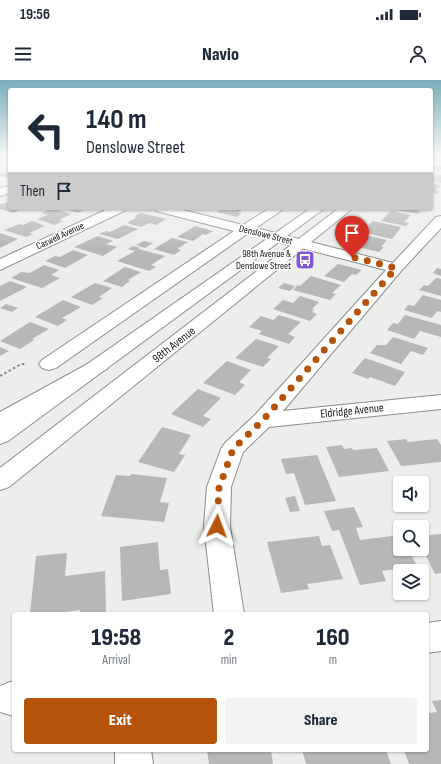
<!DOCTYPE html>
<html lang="en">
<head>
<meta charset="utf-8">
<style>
  :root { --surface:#fff; --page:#f2f2f3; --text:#1f2937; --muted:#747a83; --accent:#b45309 }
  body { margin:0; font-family:"Sofia Sans Condensed",sans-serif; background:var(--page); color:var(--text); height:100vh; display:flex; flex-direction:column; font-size:15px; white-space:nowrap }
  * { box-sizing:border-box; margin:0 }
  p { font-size:13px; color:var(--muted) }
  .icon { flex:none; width:22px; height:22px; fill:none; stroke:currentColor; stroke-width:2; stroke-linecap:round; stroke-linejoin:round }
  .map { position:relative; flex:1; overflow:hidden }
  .panel { position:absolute; left:12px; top:532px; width:417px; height:140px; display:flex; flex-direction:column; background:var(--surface); border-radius:4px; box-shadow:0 1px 3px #0004 }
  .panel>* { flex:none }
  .top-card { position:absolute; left:8px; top:8px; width:425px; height:122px; border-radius:4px; box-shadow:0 1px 3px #0004; background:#fff; color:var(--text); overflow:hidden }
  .controls { position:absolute; left:393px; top:396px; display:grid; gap:8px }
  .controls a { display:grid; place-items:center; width:36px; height:36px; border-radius:4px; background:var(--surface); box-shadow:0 1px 3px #0004; font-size:20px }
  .pin { position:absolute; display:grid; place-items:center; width:34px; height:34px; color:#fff; margin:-41px -17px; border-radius:50% 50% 50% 0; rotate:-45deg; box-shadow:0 0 4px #0007 }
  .pin .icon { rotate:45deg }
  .me { position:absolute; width:44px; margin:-22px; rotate:3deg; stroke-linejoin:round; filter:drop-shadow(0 0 3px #0008) }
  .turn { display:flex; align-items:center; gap:14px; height:84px; padding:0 12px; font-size:18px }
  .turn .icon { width:52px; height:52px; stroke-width:2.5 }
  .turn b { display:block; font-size:28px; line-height:34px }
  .then { display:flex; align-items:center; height:38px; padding:0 12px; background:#0003; gap:8px; font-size:15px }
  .eta { display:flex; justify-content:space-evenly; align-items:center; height:68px; text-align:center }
  .eta b { font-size:24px; font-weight:800; line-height:28px }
  .action { display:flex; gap:8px; margin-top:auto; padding:8px 12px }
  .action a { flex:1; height:46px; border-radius:4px; background:var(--accent); color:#fff; font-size:16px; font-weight:800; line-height:46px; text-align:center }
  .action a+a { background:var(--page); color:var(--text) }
  .status { display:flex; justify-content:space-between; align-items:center; height:28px; padding:0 20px; background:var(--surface); direction:ltr }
  .status svg { height:11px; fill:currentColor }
  header { display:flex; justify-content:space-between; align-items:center; height:52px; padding:0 12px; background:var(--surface); font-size:18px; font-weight:800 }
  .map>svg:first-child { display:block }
  .building { fill:#b5b8b5 }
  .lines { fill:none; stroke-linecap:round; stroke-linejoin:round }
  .minor-casing { stroke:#8c8f8c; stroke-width:2 }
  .primary-casing { stroke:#8c8f8c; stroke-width:2 }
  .motorway-casing { stroke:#8c8f8c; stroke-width:2 }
  .path { stroke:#868886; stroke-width:2; stroke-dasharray:2.5 2.5; stroke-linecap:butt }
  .minor { fill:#fff; fill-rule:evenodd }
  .primary { fill:#fff; fill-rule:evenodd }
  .motorway { fill:#fff; fill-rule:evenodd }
  .route { stroke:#b45309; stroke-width:7; stroke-dasharray:0 12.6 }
  .labels { text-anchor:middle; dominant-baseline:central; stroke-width:3.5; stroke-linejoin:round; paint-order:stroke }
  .far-street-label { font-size:10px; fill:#161716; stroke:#fff }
  .far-poi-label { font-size:10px; fill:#161716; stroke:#fff; text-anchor:end }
  .street-label { font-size:12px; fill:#161716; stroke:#fff }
</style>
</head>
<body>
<div class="status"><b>19:56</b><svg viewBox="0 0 49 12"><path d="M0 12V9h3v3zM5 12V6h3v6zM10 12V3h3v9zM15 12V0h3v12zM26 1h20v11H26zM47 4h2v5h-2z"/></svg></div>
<header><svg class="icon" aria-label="menu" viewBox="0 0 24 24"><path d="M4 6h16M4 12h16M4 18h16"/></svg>Navio<svg class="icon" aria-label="person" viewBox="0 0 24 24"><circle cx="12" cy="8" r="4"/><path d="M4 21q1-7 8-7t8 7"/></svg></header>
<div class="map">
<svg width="441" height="684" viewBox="0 0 441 684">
  <rect width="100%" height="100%" fill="#ebeeeb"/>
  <!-- building -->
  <g class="building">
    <polygon points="436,85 441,86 441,90 431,88 431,86 434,86"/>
    <polygon points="10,91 10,98 0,96 0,94"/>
    <polygon points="432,94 441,95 441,103 431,101"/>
    <polygon points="431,103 441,105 436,111 440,111 438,114 431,113"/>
    <polygon points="10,122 10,128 33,128 28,130 23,128 13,133 0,129 0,124"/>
    <polygon points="62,128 87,128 85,129 87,129 78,133"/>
    <polygon points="215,128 245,128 238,132 242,133 237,137 217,132 220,130"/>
    <polygon points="397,128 418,128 416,130 421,131 418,134 395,130"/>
    <polygon points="50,129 58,130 71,134 59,140 63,141 55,145 37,139 48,135 42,133"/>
    <polygon points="391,131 411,135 404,142 409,143 406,146 381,141"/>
    <polygon points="141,133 166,139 156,145 149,143 141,147 127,143 137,137 134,136"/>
    <polygon points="32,141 45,146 29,153 33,154 26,157 4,150 19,144 23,145"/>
    <polygon points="373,141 401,147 392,159 361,152"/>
    <polygon points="124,145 138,149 118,159 99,154 106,151 110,152"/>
    <polygon points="195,146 213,151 206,155 203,154 193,161 177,157"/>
    <polygon points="0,153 18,159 0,168"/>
    <polygon points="98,156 113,161 106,164 117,167 103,176 74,167"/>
    <polygon points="369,156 387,160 381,167 384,167 379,172 358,167"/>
    <polygon points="172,158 188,162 177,169 181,170 174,175 154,169"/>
    <polygon points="144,161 153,163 145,168 136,165"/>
    <polygon points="133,166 140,168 138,169 165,176 151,185 156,187 149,191 117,181 135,171 128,169"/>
    <polygon points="73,170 88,175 65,188 45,181 55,176 60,177"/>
    <polygon points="338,184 362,190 356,195 352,194 344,202 324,196"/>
    <polygon points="44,185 59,190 51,195 60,198 42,208 11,198 21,192 30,193"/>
    <polygon points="125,187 141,192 128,200 130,201 122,207 103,201"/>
    <polygon points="437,188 441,189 441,196 433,193"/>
    <polygon points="311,196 341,205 332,213 336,214 330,220 293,210 298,205 300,206"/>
    <polygon points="436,198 441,199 441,216 419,210 424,205 428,206"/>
    <polygon points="10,201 27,207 0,221 0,206"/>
    <polygon points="95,203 112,208 99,217 103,218 92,225 71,217"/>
    <polygon points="284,203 295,206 290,211 278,208"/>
    <polygon points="423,215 441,220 441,232 437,231 432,238 404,230 408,225 414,226"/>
    <polygon points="300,216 319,222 312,229 314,230 312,232 317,234 310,241 273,229 283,220 293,223"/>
    <polygon points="63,220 81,227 62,238 67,240 58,246 35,237"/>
    <polygon points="6,224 18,228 12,232 0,228"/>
    <polygon points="279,235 301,242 288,254 295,257 289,264 259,254 262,251 249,247 261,236 273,240"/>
    <polygon points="405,235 441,245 441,257 420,251 414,259 387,250 393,243 398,244"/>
    <polygon points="30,242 49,249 32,259 34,260 20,269 0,261"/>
    <polygon points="393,257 428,268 423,275 411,271 401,284 370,273 377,265 386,265"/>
    <polygon points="256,259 279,266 267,278 271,279 263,287 235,278"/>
    <polygon points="0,267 9,271 0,276"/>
    <polygon points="365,278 405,292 395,306 370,297 368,299 352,293"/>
    <polygon points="227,281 251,290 239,302 245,305 235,315 203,303"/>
    <polygon points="198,309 221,318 203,336 211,339 203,347 171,334"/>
    <polygon points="162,347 191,355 179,374 185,375 174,392 138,382"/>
    <polygon points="406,359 408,362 437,359 441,365 441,382 401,386 387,361"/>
    <polygon points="342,365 344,369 352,368 353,370 377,368 389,391 339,397 326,367"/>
    <polygon points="317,375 336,421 305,425 294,393 286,394 281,379"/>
    <polygon points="131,394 167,398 160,422 169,423 164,442 101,436 116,395 131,396"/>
    <polygon points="295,416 300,431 290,432 285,418"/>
    <polygon points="354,427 363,447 356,448 360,460 400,455 400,469 408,469 417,486 382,491 386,501 360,505 339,450 332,451 324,431"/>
    <polygon points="441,454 441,493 435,494 422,468 422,456"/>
    <polygon points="319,456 322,466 330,465 343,499 307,504 309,509 281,513 267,462"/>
    <polygon points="158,462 160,490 168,489 171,514 122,521 120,467"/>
    <polygon points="67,473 65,496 105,491 106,534 80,534 80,530 51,534 30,534 36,476"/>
    <polygon points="441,620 441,684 409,684 404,670 427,670 427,637 430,637 429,633 437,632 432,621"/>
    <polygon points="207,670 271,670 273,684 209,684"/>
    <polygon points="302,670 386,670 391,684 306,684"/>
  </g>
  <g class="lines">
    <!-- minor casing -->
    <g class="minor-casing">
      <g id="minor">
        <polygon points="10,106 10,113 0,116 0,108"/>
        <polygon points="110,128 126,128 124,131 0,190 0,179"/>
        <polygon points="154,128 175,128 243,145 270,128 285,128 256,148 393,183 436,137 441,136 441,148 401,191 283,331 441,315 441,329 269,347 243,372 231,407 230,446 244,534 214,534 204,446 207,407 221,369 225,363 255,335 386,190 247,154 56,288 49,290 42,288 39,284 42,280 234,151 156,131"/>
        <polygon points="441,541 441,571 427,573 427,543"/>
        <polygon points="10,602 14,602 14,636 0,632 0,606"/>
        <polygon points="115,670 151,670 153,684 115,684"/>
      </g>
    </g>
    <!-- primary casing -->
    <g class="primary-casing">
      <g id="primary">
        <polygon points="311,128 325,128 8,361 0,364 0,345"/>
        <polygon points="339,128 353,128 9,407 0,410 0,388"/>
      </g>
    </g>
    <!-- motorway casing -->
    <g class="motorway-casing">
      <polygon id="motorway" points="100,279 107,281 110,285 107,289 8,346 0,348 0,332 93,281"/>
    </g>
    <!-- path -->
    <polyline class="path" points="0,296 21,284 26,284"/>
    <!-- minor -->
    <use href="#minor" class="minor"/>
    <!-- primary -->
    <use href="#primary" class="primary"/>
    <!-- motorway -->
    <use href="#motorway" class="motorway"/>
  </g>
  <!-- sky -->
  <linearGradient id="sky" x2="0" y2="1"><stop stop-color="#79adb9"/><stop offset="0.44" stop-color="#f6f7f6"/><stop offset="1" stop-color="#f6f7f6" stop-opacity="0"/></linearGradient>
  <rect width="441" height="170" fill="url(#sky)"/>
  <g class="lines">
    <!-- route -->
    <polyline class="route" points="217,446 219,408 233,369 263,340 396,188 352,177"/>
  </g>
  <!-- icons -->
  <defs>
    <g id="bus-square" transform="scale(1)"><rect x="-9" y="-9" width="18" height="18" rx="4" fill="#8059d3" stroke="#fff"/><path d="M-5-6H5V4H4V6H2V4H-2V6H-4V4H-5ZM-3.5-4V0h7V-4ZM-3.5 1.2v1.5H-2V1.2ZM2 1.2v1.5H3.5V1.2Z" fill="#fff"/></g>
  </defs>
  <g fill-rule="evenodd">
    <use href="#bus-square" x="305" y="180"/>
  </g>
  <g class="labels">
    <!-- far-street labels -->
    <g class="far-street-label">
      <text transform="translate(266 155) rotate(14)">Denslowe Street</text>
      <text transform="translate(60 156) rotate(-25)">Caswell Avenue</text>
    </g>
    <!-- far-poi labels -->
    <g class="far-poi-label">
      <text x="291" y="174">98th Avenue &amp;<tspan x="291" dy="12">Denslowe Street</tspan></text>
    </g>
    <!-- street labels -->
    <g class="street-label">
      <text transform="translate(174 265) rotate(-38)">98th Avenue</text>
      <text transform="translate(352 331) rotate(-6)">Eldridge Avenue</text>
    </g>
  </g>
</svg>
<div class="controls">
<a><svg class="icon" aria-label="sound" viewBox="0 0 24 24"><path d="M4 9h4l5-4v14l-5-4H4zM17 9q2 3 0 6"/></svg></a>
<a><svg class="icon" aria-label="search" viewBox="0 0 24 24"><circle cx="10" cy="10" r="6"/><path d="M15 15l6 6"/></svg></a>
<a><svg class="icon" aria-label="layers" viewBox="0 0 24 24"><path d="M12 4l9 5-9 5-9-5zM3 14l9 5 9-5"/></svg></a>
</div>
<div class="pin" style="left:352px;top:177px;background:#d93025"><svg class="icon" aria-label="arrive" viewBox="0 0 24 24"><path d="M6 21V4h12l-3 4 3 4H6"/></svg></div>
<svg class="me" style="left:217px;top:446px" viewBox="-20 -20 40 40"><path d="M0-17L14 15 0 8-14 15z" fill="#b45309" stroke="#fff" stroke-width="4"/></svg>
<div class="top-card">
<div class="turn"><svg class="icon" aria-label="left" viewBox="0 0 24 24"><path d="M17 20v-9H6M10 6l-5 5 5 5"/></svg><div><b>140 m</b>Denslowe Street</div></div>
<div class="then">Then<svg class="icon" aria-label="arrive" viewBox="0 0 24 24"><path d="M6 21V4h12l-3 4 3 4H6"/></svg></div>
</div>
<section class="panel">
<div class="eta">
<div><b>19:58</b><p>Arrival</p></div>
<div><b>2</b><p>min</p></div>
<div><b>160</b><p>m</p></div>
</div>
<div class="action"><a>Exit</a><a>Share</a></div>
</section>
</div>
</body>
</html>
